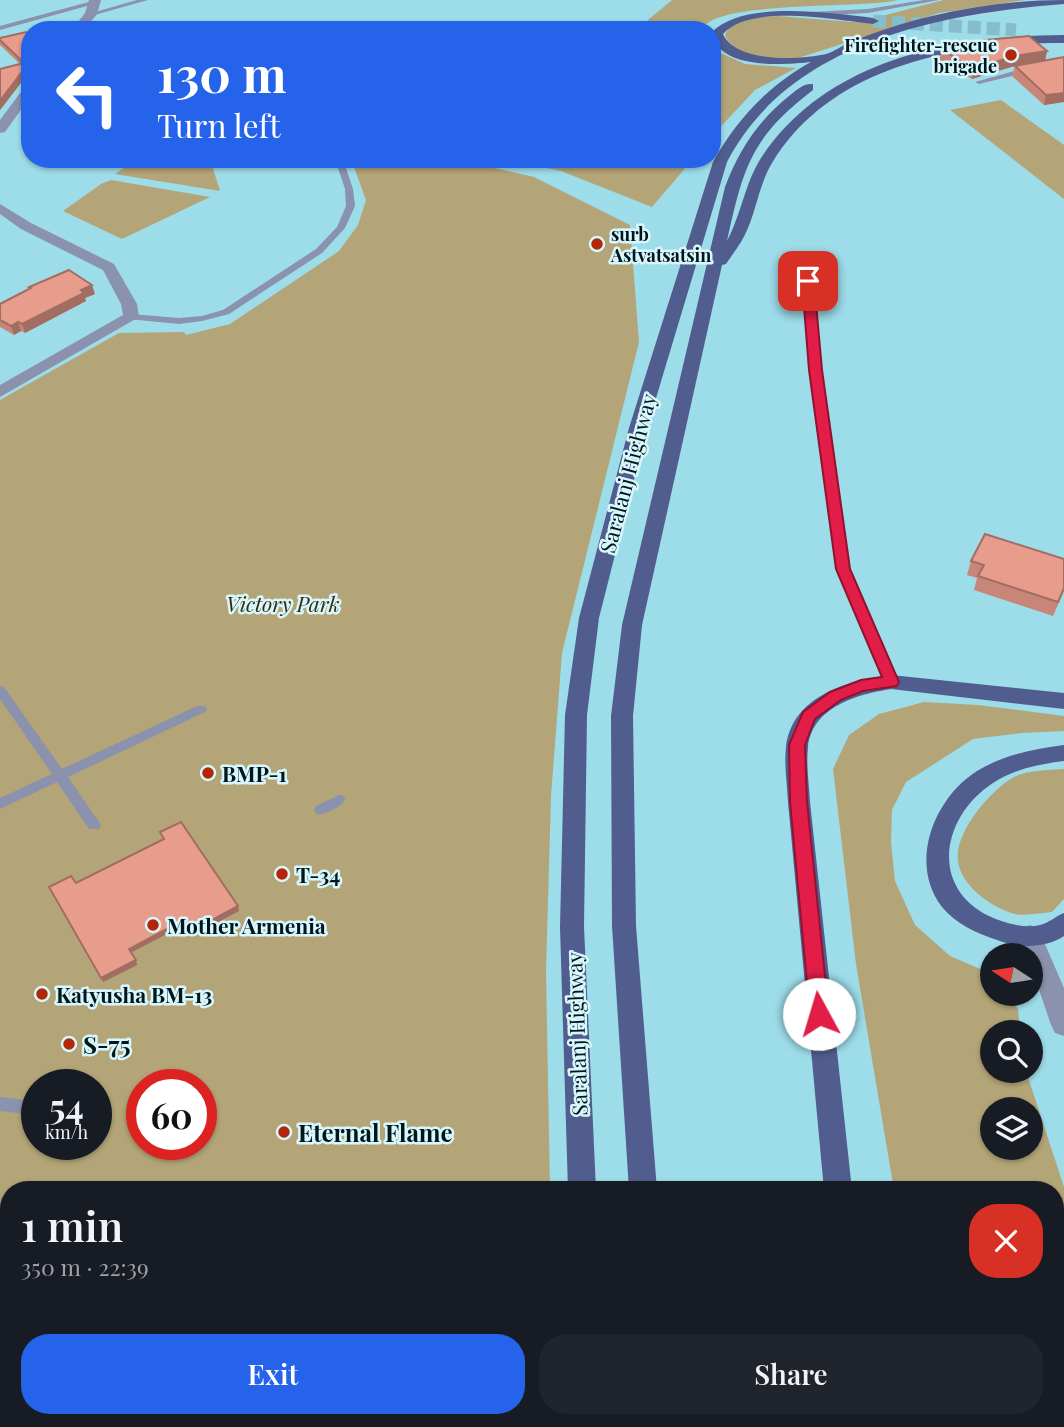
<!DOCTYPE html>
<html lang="en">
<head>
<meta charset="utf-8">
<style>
  :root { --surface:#171b24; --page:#20242c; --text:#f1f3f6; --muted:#9ea1a6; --accent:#2563eb }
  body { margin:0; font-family:"Playfair Display",serif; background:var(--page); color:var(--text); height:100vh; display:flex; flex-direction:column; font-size:26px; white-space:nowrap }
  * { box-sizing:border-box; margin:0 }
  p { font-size:23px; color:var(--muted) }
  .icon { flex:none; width:38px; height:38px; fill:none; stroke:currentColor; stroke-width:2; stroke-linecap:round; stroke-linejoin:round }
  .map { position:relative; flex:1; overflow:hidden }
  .side { position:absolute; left:0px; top:1181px; width:1064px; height:247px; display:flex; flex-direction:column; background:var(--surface); border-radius:28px 28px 0 0; box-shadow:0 2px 5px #0004 }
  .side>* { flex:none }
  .banner { position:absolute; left:21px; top:21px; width:700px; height:147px; border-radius:28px; box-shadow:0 2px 5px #0004; background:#2563eb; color:#fff; overflow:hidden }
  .needle { width:46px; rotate:282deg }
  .buttons { position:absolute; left:980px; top:943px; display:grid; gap:14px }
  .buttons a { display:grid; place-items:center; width:63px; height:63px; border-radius:50%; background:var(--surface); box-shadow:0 2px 5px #0004; font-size:35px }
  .speed { position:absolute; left:21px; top:1069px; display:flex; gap:14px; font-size:35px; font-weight:700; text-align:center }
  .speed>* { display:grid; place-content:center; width:91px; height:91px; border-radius:50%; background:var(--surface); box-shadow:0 2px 5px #0004; line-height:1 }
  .speed small { font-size:18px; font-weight:400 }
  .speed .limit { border:10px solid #d22; background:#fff; color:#111 }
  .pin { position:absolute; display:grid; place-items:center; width:60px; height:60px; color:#fff; margin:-30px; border-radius:14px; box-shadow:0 4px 10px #0006 }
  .me { position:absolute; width:77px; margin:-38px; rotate:354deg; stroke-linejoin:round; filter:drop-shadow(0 0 5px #0008) }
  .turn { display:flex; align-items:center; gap:24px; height:147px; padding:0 21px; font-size:32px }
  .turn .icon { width:91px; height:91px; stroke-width:2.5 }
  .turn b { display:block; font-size:49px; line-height:60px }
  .round { display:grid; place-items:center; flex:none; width:74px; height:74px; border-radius:28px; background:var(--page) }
  .overview { display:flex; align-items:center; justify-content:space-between; height:119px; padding:0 21px }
  h1 { font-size:42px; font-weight:600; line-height:52px }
  .button { display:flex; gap:14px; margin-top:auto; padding:14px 21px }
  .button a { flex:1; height:80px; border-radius:28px; background:var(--accent); color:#fff; font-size:28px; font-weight:600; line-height:80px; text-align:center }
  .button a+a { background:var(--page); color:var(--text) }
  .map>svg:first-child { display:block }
  .green { fill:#b3a577; fill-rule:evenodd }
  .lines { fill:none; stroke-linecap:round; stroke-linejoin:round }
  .primary-tunnel { stroke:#85beca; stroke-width:13; stroke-dasharray:13 6; stroke-linecap:butt }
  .service { fill:#8a92ad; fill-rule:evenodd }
  .minor { fill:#8a92ad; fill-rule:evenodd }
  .primary { fill:#515d8e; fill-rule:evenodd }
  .wall { fill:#c88678 }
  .shaded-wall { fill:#a26d62 }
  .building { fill:#e89c8c; stroke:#a26d62; stroke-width:2 }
  .route { fill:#e11d48; stroke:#92132f; stroke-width:2 }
  .poi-dot { fill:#b3260a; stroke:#d8f7fd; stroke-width:2.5 }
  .labels { text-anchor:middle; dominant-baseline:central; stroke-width:5; stroke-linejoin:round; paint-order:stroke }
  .far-poi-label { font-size:18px; font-weight:bold; fill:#00161b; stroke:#d8f7fd; text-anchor:end }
  .street-label { font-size:21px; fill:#00161b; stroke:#d8f7fd }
  .park-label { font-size:21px; font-style:italic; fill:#362c0c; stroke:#d8f7fd }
  .poi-label { font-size:21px; font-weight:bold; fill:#00161b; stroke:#d8f7fd; text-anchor:start }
  .near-poi-label { font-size:24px; font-weight:bold; fill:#00161b; stroke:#d8f7fd; text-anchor:start }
</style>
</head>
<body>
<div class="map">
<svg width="1064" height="1427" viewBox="0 0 1064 1427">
  <rect width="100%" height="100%" fill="#9ddce9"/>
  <!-- green -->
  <g class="green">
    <path d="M 672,0 L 898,0 C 864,9 711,0 702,30 L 636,30 Z"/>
    <path d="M 944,0 L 1025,0 L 939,13 L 795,59 C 773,59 735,59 725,35 L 730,26 L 758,17 L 778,16 L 878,24 L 879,19 L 874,18 Z"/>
    <polygon points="712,49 745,64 796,68 755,90 712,136"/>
    <polygon points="1001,100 1064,145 1064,199 950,110"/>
    <polygon points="137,159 210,159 220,191 115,174"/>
    <path d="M 351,159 L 456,159 L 534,177 L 630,225 L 639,342 L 562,653 L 551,796 L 546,971 L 550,1190 L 9,1190 L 9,1419 L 556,1419 L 556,1427 L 0,1427 L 0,400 L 119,333 L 184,332 L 186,335 L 230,324 L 339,251 L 358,225 L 366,200 ZM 37,1085 L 96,1085 L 96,1144 L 37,1144 ZM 142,1085 L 201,1085 L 201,1144 L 142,1144 Z"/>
    <polygon points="503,159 693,159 652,207 561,171"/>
    <polygon points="111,180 210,197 122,239 63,211 101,184"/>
    <path d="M 924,702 L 978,705 L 1064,716 L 1064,731 L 1021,733 L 973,739 L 906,782 L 892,810 L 891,842 L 895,881 L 915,925 L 950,956 L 992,974 L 992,994 L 1008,994 L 1018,1009 L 1020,1032 L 992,1032 L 992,1071 L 1026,1071 L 1064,1187 L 1064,1427 L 949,1427 L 947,1419 L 1055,1419 L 1055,1190 L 894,1190 L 856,964 L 833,769 L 849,735 L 879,714 ZM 992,1110 L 1031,1110 L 1031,1148 L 992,1148 Z"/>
    <path d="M 1064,769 L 1064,899 L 1052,912 C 1041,913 1025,916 1015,914 C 992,908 961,886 958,861 C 954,832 992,788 1016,776 C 1029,770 1050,770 1064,769 Z"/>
  </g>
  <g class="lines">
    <!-- primary-tunnel -->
    <polyline class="primary-tunnel" points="873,21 1016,30"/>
    <!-- service -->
    <g class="service">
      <polygon points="96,0 99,2 98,3 0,30 0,26"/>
      <polygon points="137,0 148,0 91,16 88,14"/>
      <polygon points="924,0 939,0 868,13 811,16 808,14 811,12 868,9"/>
      <polygon points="134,25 136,26 136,28 118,30"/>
      <polygon points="1029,67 1033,69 1032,71 979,84 975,82"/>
      <polygon points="335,159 343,159 353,189 355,206 345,228 322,253 229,314 202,321 179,324 128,319 128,315 131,314 179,318 202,316 223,310 316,249 337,227 346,206 345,189"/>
      <polygon points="808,278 812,281 821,370 849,569 897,682 891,686 885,682 837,569 811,370 804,281"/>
      <polygon points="0,686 4,687 62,769 197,706 205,706 207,709 205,712 68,777 101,825 99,829 89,829 57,782 0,809 0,798 52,774 0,699"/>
      <path d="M 339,795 L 344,796 L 345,800 C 340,807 325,816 316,814 L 314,810 L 316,806 Z"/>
      <polygon points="0,1097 37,1101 37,1115 0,1111"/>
    </g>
    <!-- minor -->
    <g class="minor">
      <polygon points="89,0 101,0 97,14 84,30 72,30 85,13"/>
      <polygon points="30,84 30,97 5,132 0,133 0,120 26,85"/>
      <polygon points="0,204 31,223 114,264 137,304 139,317 0,397 0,385 123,315 121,304 103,270 21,229 0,214"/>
      <polygon points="1030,925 1038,928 1064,988 1064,1036 1055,1033 1051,1025 1031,966 1031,956 1026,956 1018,935 1022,928"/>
    </g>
    <!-- primary -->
    <g class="primary">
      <path d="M 1064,0 L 1064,4 C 940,14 790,41 727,162 L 647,428 L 599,618 L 587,715 L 584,927 L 596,1190 L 568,1190 L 560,927 L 565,715 L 579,618 L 629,428 L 713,162 C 736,120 769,85 811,62 C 784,65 717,70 712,32 C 744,0 829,13 873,18 L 879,21 L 873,24 C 835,20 751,3 723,34 C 736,63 800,60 826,54 C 834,52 843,45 850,42 C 877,32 904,22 932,16 C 975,6 1019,0 1064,0 Z"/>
      <path d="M 1064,35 L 1064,43 C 958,43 832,64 772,163 C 760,183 757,206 748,228 C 743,241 734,252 726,264 L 722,265 L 642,625 L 633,716 L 636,926 L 657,1190 L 629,1190 L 612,926 L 611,716 L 622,625 L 725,187 C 739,150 758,121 789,96 C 797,90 803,83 813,84 L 813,90 C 751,137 743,168 727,241 C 741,215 745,183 761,158 C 827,58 953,36 1064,35 Z"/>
      <path d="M 891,675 L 1064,693 L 1064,709 L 891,689 C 858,694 812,707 808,747 C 806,765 809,784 810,802 L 852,1190 L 824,1190 L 788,802 C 787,784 784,764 786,747 C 792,696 848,680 891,675 Z"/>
      <path d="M 1064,745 L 1064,761 C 1039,764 1015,769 993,783 C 943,815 928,886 989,916 C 1004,923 1024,929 1040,925 C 1049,923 1056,916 1064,913 L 1064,936 C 1044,949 1019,948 997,940 C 976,933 956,924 942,907 C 908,863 934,798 977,771 C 1003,755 1034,749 1064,745 Z"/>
      <polygon points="583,1419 613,1419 614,1427 584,1427"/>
      <polygon points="651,1419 681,1419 682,1427 652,1427"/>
      <polygon points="861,1419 891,1419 892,1427 862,1427"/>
    </g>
  </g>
  <!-- wall -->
  <g class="wall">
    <polygon points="30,35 30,71 0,110 0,69 20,64 0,45 0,38"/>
    <polygon points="942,50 1047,51 1045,61 1064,57 1064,102 1044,105 1012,76 1015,66 1025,64 1011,67 972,79 939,60"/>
    <polygon points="29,287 95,294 85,298 86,301 25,333 21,331 14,335 0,327 0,304 30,289"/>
    <polygon points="1064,559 1064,591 1053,616 974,590 977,578 967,575 971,561"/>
    <polygon points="160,832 239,911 194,935 186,924 131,953 137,965 103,982 49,887 76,883 163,840"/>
  </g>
  <!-- shaded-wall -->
  <g class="shaded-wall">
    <polygon points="1047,51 1045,61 1011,67 972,79 974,69 1014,56"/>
    <polygon points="30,61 30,71 0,110 0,101"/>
    <polygon points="1064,93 1064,102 1044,105 1046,95"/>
    <polygon points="92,285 95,294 85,298 86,301 25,333 22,324 81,290"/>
    <polygon points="18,322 21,331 14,335 11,326"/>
    <polygon points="238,906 239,911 194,935 192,931"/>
    <polygon points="185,919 186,924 130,953 129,949"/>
    <polygon points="136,960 137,965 103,982 101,978"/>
    <polygon points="9,1286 9,1294 0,1311 0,1302"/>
  </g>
  <!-- building -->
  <g class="building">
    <polygon points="26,32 30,35 30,61 0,101 0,69 24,63 0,40 0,38"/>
    <polygon points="1029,36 1047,51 1014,56 974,69 942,50 985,40"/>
    <polygon points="1064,57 1064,93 1046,95 1015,66"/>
    <polygon points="69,270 92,285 81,290 84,293 22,324 18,322 11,326 0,320 0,304 31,288 29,287"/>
    <polygon points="985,534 1064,559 1064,588 1058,602 978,576 984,565 971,561"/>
    <polygon points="181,822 238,906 192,931 185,919 129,949 136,960 101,978 49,887 71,876 76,883 164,839 160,832"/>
    <polygon points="0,1245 4,1246 9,1264 9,1286 0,1302"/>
  </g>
  <!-- route -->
  <polygon class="route" points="808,278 814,281 822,370 850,569 899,682 897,686 863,691 841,700 815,719 805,745 807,802 829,1014 826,1020 819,1023 813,1020 810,1014 790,802 789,745 803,712 830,692 861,680 882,677 836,569 809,370 802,281"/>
  <!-- markers -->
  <g class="poi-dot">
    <circle cx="1011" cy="55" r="7"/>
    <circle cx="597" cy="244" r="7"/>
    <circle cx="208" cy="773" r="7"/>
    <circle cx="282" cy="874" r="7"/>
    <circle cx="153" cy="925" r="7"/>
    <circle cx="42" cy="994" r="7"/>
    <circle cx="69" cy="1044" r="7"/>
    <circle cx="284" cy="1132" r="7"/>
  </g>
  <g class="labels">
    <!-- far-poi labels -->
    <g class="far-poi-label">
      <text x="997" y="45">Firefighter-rescue<tspan x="997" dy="21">brigade</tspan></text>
      <text x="611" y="234" text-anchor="start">surb<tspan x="611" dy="21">Astvatsatsin</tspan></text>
    </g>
    <!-- street labels -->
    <g class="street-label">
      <text transform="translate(627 473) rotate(-75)">Saralanj Highway</text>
      <text transform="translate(576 1034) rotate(-92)">Saralanj Highway</text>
    </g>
    <!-- park labels -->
    <g class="park-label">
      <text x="283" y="603">Victory Park</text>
    </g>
    <!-- poi labels -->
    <g class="poi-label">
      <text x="222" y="773">BMP-1</text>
      <text x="296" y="874">T-34</text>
      <text x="167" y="925">Mother Armenia</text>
      <text x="56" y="994">Katyusha BM-13</text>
    </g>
    <!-- near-poi labels -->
    <g class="near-poi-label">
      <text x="83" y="1044">S-75</text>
      <text x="298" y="1132">Eternal Flame</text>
    </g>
  </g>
</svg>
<div class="buttons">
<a><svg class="needle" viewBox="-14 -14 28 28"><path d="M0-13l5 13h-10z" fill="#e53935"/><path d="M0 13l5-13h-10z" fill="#9ea1a6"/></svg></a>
<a><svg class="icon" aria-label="search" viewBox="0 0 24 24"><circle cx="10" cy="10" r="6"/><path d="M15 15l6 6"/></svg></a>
<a><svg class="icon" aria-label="layers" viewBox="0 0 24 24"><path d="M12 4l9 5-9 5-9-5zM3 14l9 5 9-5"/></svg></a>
</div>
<div class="speed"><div>54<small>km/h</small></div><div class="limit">60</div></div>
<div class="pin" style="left:808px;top:281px;background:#d93025"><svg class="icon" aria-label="arrive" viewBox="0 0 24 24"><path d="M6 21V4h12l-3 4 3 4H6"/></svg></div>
<svg class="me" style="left:819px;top:1014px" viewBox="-20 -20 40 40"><circle r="19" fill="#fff"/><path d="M0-13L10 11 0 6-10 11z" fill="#e11d48"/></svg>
<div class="banner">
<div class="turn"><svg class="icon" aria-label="left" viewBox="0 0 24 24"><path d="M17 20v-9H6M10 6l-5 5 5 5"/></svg><div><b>130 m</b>Turn left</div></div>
</div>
<section class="side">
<div class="overview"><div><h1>1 min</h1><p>350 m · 22:39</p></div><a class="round" style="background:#d93025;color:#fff"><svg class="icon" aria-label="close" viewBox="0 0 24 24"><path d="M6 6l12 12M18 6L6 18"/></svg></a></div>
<div class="button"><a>Exit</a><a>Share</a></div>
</section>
</div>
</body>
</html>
